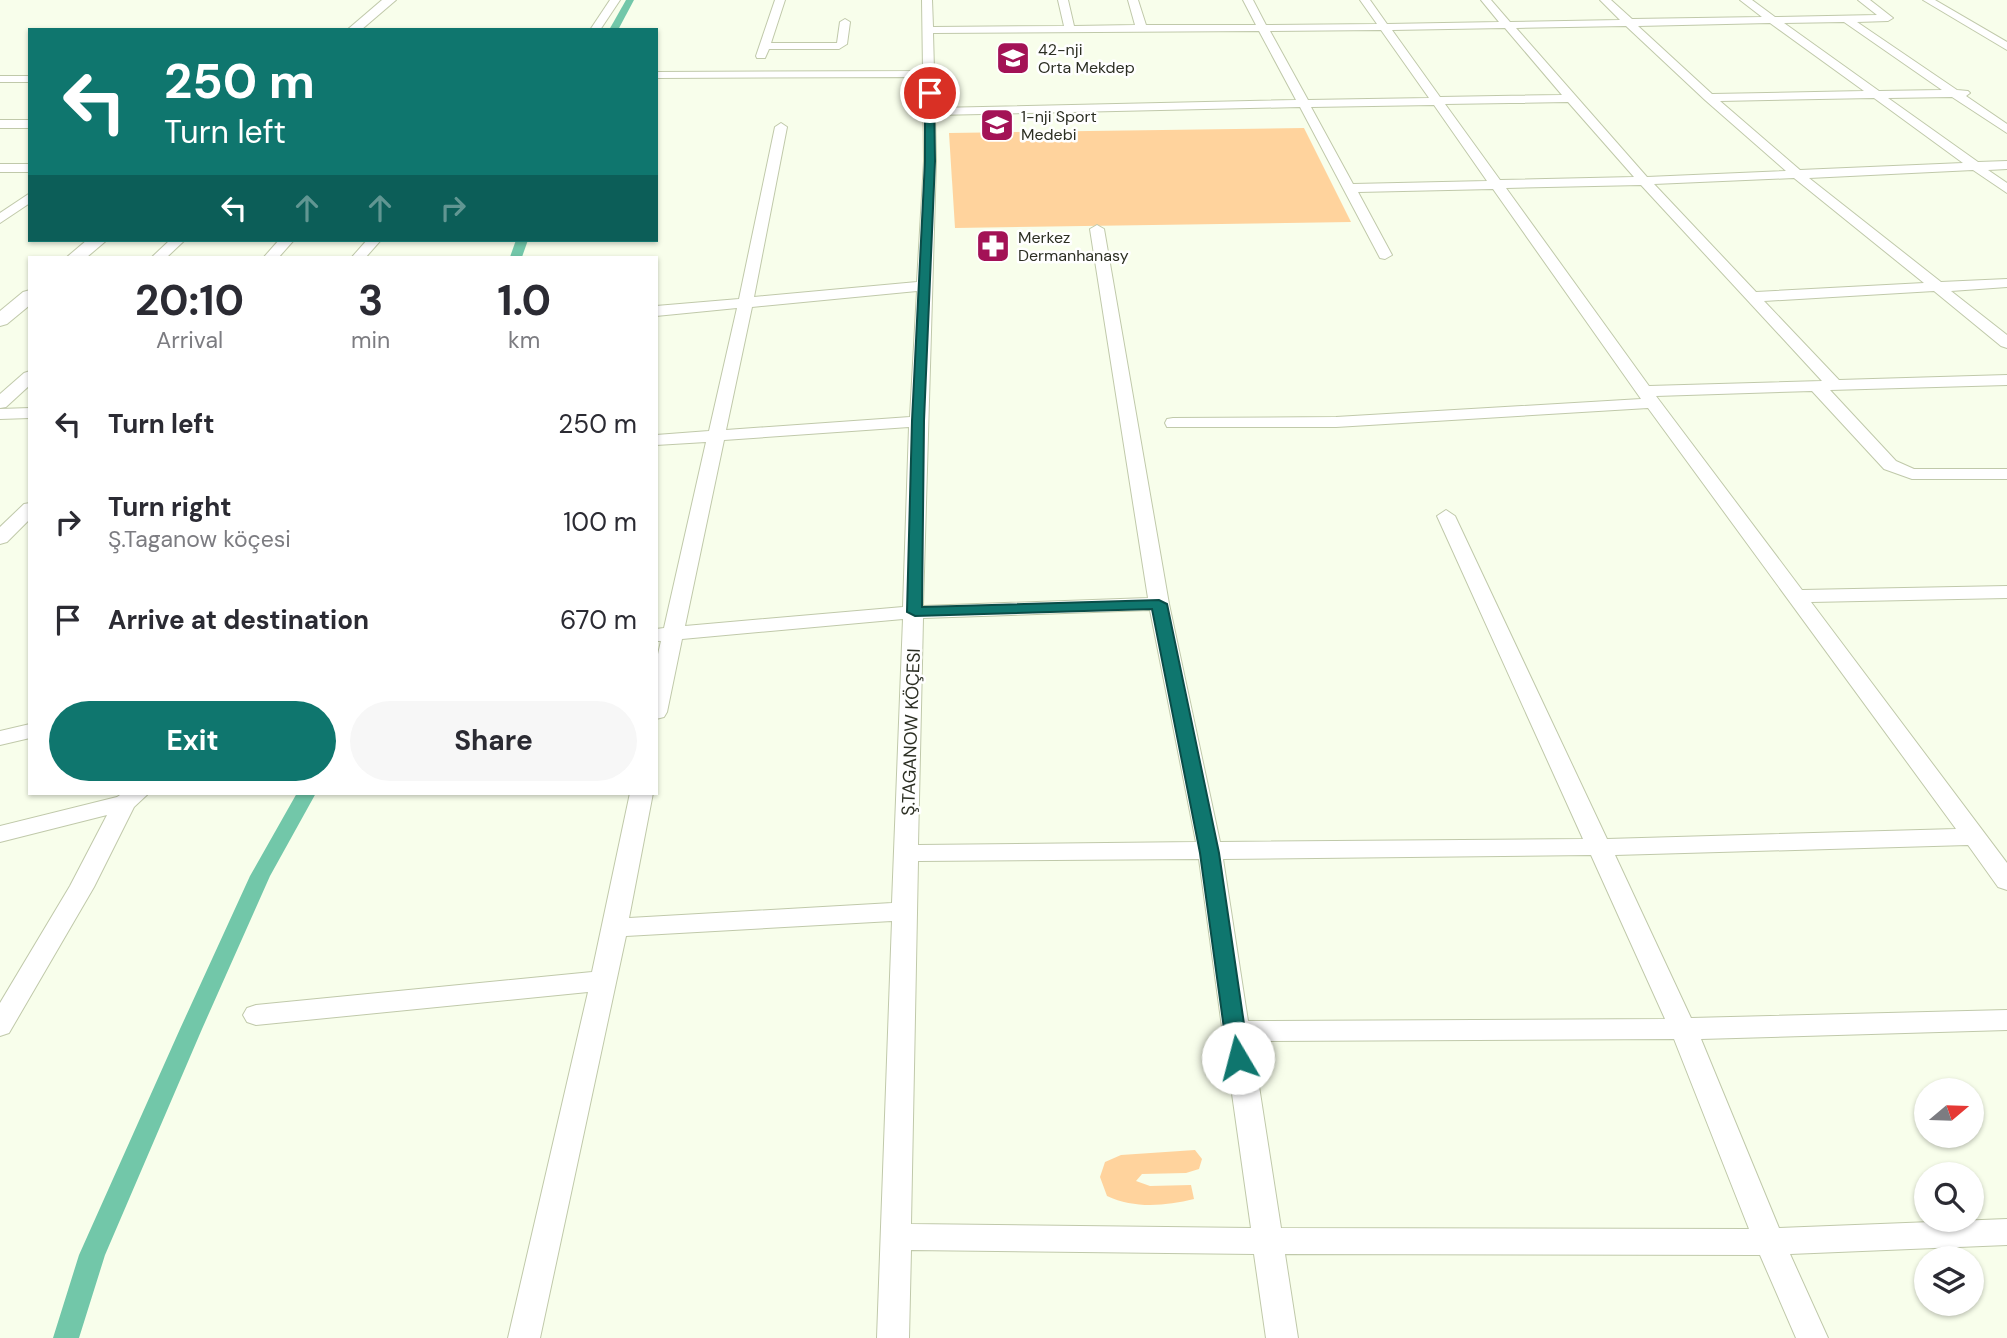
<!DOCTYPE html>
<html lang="en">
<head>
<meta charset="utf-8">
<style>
  :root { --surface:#fff; --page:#f7f7f7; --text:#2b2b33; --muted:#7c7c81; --accent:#0f766e }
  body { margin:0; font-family:"DM Sans",sans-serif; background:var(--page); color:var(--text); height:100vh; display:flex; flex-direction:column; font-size:26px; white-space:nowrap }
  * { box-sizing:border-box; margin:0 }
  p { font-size:23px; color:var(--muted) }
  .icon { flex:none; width:38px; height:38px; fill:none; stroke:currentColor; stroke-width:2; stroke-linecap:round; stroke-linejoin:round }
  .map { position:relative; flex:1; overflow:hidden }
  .panel { position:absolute; left:28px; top:256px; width:630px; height:539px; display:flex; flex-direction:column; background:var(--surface); border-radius:0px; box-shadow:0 2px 5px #0004 }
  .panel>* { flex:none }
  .hud { position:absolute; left:28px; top:28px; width:630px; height:214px; border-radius:0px; box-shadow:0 2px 5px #0004; background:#0f766e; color:#fff; overflow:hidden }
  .needle { width:46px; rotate:71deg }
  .fabs { position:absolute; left:1914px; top:1078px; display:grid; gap:14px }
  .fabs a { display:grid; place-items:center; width:70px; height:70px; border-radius:50%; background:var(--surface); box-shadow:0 2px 5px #0004; font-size:35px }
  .pin { position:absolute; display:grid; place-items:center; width:60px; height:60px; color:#fff; margin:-30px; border:4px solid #fff; border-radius:50%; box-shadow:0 2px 7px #0007 }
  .me { position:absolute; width:77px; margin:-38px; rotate:352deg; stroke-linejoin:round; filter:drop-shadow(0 0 5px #0008) }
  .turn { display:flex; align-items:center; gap:24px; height:147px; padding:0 21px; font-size:32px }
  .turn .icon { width:91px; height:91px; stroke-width:2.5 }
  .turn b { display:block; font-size:49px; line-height:60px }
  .lanes { display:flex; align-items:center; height:66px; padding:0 21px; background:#0003; justify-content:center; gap:35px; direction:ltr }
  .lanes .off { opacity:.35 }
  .eta { display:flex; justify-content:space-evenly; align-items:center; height:119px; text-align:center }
  .eta b { font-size:42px; font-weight:700; line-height:49px }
  .action { display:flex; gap:14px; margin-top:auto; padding:14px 21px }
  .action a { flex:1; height:80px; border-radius:42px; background:var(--accent); color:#fff; font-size:28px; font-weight:700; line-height:80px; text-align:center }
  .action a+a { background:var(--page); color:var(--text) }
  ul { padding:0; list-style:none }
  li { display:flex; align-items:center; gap:21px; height:98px; padding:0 21px }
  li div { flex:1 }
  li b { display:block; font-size:26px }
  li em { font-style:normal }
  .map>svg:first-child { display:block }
  .green { fill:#ffd39d }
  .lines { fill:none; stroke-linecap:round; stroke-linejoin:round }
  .canal { fill:#72c7a9; fill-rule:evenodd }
  .minor-casing { stroke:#c0c9aa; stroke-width:2 }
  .major-casing { stroke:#c0c9aa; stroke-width:2 }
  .minor { fill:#fff; fill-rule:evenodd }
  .major { fill:#fff; fill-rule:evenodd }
  .route { fill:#0f766e; stroke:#0a4d48; stroke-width:2 }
  .labels { text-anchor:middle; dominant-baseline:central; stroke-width:5; stroke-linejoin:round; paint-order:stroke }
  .far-poi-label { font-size:16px; fill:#2c2f23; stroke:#fff; text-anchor:start }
  .street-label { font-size:18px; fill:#2c2f23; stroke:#fff }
</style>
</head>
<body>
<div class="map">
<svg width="2007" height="1338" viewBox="0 0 2007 1338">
  <rect width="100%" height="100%" fill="#f8feeb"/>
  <!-- green -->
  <g class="green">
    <polygon points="1304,128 1351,222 955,228 949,133"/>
    <path d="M 1195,1150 L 1202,1159 L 1199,1169 L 1186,1173 L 1142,1174 L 1136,1181 L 1150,1186 L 1191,1185 L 1194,1199 C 1165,1206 1135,1209 1107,1196 L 1100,1177 L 1105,1162 L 1121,1155 Z"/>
  </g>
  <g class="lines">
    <!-- canal -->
    <g class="canal">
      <polygon points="626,0 634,0 618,30 609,30"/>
      <polygon points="516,240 528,240 522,257 510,257"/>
      <polygon points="297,793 316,793 270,876 202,1029 105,1255 79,1338 53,1338 79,1255 180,1029 250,876"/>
    </g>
    <!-- minor casing -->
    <g class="minor-casing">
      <g id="minor">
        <polygon points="610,0 620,0 600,30 590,30"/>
        <polygon points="775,0 785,0 771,43 837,43 840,22 845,19 850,22 847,44 839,49 769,49 765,58 757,58 756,56"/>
        <path d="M 922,0 L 932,0 L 933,27 L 1064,26 L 1058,0 L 1068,0 L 1074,26 L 1135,25 L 1128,0 L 1138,0 L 1146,25 L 1256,25 L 1243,0 L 1253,0 L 1266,25 L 1377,24 L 1360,0 L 1370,0 L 1387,24 L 1499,22 L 1481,0 L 1491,0 L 1510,22 L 1620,20 L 1600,0 L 1611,0 L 1632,19 L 1762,17 L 1740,0 L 1752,0 L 1775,17 L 1877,15 L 1858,0 L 1870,0 L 1893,18 L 1888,21 L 1857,22 L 1957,90 L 1968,91 L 1970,93 L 1966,96 L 2007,124 L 2007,133 L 1952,97 L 1888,98 L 1978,162 L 2007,161 L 2007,169 L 1988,170 L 2007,183 L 2007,193 L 1973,170 L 1809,178 L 1941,282 L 2007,279 L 2007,287 L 1951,291 L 2007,335 L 2007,348 L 2001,346 L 1934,291 L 1764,301 L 1839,380 L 2007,375 L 2007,385 L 1830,390 L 1896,461 L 1914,469 L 2007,469 L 2007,479 L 1912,479 L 1884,469 L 1812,391 L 1656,396 L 1802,590 L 2007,586 L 2007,598 L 1811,602 L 2007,863 L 2007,890 L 1998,887 L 1968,845 L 1615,855 L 1691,1018 L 2007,1010 L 2007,1030 L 1701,1039 L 1779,1228 L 2007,1219 L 2007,1245 L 1790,1254 L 1828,1338 L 1796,1338 L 1760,1255 L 1285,1254 L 1298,1338 L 1266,1338 L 1254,1254 L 911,1250 L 909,1338 L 877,1338 L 892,921 L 626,936 L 540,1338 L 508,1338 L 588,992 L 256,1025 L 247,1022 L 243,1015 L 247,1008 L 256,1005 L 592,972 L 630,793 L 653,793 L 629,918 L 892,903 L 903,619 L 682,639 L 667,712 L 664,717 L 656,719 L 656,663 L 661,641 L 656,641 L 656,629 L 664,628 L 706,442 L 656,445 L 656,435 L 709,431 L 737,308 L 656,316 L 656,306 L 739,299 L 775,127 L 781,123 L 787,127 L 754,297 L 917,282 L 924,161 L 923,77 L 656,78 L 656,72 L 923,71 ZM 1844,22 L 1942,90 L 1879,91 L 1784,23 ZM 1770,23 L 1864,91 L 1712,94 L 1638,26 ZM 1626,26 L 1705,100 L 1786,171 L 1647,177 L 1516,28 ZM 1505,28 L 1562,95 L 1440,97 L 1392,30 ZM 1381,30 L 1429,98 L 1308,100 L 1270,31 ZM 1259,31 L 1296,100 L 935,108 L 933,33 ZM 1874,98 L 1963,163 L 1800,170 L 1720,101 ZM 1568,102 L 1634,177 L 1500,180 L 1445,104 ZM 1434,105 L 1487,181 L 1353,184 L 1311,107 ZM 1300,107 L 1380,258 L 1385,259 L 1392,255 L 1358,192 L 1493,189 L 1641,399 L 1336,417 L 1173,418 L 1167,419 L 1165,423 L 1167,427 L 1336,427 L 1648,408 L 1956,829 L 1607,839 L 1455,516 L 1446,510 L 1437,516 L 1583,839 L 1220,842 L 1169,604 L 1104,229 L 1097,225 L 1090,229 L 1148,598 L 923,606 L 936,161 L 935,115 ZM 1794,178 L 1924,283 L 1756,292 L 1654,184 ZM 1641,185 L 1822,381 L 1649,386 L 1506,188 ZM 917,291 L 910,417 L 726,430 L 752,307 ZM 909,427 L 903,607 L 685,626 L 724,440 ZM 1150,610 L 1196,842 L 918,845 L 923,618 ZM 1591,855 L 1665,1019 L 1248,1021 L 1223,859 ZM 1199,859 L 1222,1027 L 1221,1031 L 1224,1037 L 1251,1228 L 911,1224 L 918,861 ZM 1674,1039 L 1749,1229 L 1281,1228 L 1252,1041 Z"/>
        <polygon points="1923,0 1935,0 2007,42 2007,50"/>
        <rect x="0" y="76" width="30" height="6"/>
        <rect x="0" y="120" width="30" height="8"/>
        <rect x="0" y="164" width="30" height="8"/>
        <polygon points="30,193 30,203 0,223 0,213"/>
        <polygon points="170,240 185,240 167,257 152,257"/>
        <polygon points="279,240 294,240 279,257 264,257"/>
        <polygon points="367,240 381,240 366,257 352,257"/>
        <polygon points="30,371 30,385 6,407 0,408 0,394 24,373"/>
        <polygon points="30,408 30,418 0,419 0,409"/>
        <polygon points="30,503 30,519 7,542 0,544 0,527 24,504"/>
        <polygon points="30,724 30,738 0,745 0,731"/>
        <polygon points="123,793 149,793 134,807 94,887 9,1033 0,1036 0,1003 70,886 107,815 0,842 0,826 117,797"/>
      </g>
    </g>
    <!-- major casing -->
    <g class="major-casing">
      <g id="major">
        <polygon points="382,0 396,0 361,30 347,30"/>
        <polygon points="87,240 107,240 87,257 67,257"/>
        <polygon points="30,290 30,305 7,324 0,326 0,311 23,292"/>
      </g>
    </g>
    <!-- minor -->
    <use href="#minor" class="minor"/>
    <!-- major -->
    <use href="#major" class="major"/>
  </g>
  <!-- route -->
  <polygon class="route" points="930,91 934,93 935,161 924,421 922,607 1159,600 1167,604 1219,853 1249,1058 1245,1063 1238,1066 1231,1063 1228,1058 1200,853 1152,609 915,616 907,612 912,421 925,161 925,93"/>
  <!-- icons -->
  <defs>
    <g id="school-square" transform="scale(1.75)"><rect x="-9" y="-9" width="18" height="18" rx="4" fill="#a31256" stroke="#fff"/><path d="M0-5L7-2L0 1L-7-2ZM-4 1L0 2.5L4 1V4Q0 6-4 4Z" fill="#fff"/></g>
    <g id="pharmacy-square" transform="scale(1.75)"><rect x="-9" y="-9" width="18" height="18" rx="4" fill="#a31256" stroke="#fff"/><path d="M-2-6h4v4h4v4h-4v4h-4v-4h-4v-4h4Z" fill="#fff"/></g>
  </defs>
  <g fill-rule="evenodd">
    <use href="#school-square" x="1013" y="58"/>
    <use href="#school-square" x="997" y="125"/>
    <use href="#pharmacy-square" x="993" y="246"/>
  </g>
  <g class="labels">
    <!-- far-poi labels -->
    <g class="far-poi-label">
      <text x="1038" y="49">42-nji<tspan x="1038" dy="18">Orta Mekdep</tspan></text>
      <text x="1021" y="116">1-nji Sport<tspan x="1021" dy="18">Medebi</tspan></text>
      <text x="1018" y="237">Merkez<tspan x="1018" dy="18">Dermanhanasy</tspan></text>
    </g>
    <!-- street labels -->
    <g class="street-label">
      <text transform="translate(911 732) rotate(-88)">Ş.TAGANOW KÖÇESI</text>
    </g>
  </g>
</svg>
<div class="fabs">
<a><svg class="needle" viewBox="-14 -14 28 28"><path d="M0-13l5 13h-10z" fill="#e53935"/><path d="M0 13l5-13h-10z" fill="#7c7c81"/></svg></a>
<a><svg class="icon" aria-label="search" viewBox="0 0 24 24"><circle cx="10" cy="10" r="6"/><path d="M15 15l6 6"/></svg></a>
<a><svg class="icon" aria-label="layers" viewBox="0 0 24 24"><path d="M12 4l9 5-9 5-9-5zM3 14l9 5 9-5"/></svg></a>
</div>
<div class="pin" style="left:930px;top:93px;background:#d93025"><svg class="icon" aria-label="arrive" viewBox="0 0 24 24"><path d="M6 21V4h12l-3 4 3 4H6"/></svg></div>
<svg class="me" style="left:1238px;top:1058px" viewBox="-20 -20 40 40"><circle r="19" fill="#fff"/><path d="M0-13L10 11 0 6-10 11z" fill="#0f766e"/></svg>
<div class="hud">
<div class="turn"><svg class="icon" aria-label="left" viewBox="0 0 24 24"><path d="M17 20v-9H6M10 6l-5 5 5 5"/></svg><div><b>250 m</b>Turn left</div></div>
<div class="lanes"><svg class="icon" aria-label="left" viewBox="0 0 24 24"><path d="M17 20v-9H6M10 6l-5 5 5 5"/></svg><svg class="icon off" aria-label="ahead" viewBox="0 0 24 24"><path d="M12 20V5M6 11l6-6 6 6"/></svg><svg class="icon off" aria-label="ahead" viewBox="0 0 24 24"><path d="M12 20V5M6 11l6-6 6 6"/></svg><svg class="icon off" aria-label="right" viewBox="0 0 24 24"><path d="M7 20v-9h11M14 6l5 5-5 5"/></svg></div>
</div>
<section class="panel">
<div class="eta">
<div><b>20:10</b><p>Arrival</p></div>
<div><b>3</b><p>min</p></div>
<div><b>1.0</b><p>km</p></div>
</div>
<ul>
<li><svg class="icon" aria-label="left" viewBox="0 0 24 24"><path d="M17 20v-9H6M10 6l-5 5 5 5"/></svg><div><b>Turn left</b></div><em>250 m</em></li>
<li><svg class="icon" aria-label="right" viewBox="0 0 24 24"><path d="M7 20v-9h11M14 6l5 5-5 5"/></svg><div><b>Turn right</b><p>Ş.Taganow köçesi</p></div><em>100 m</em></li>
<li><svg class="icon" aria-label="arrive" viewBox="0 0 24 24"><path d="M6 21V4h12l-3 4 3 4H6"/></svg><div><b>Arrive at destination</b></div><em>670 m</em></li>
</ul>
<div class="action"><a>Exit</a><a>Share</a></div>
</section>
</div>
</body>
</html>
